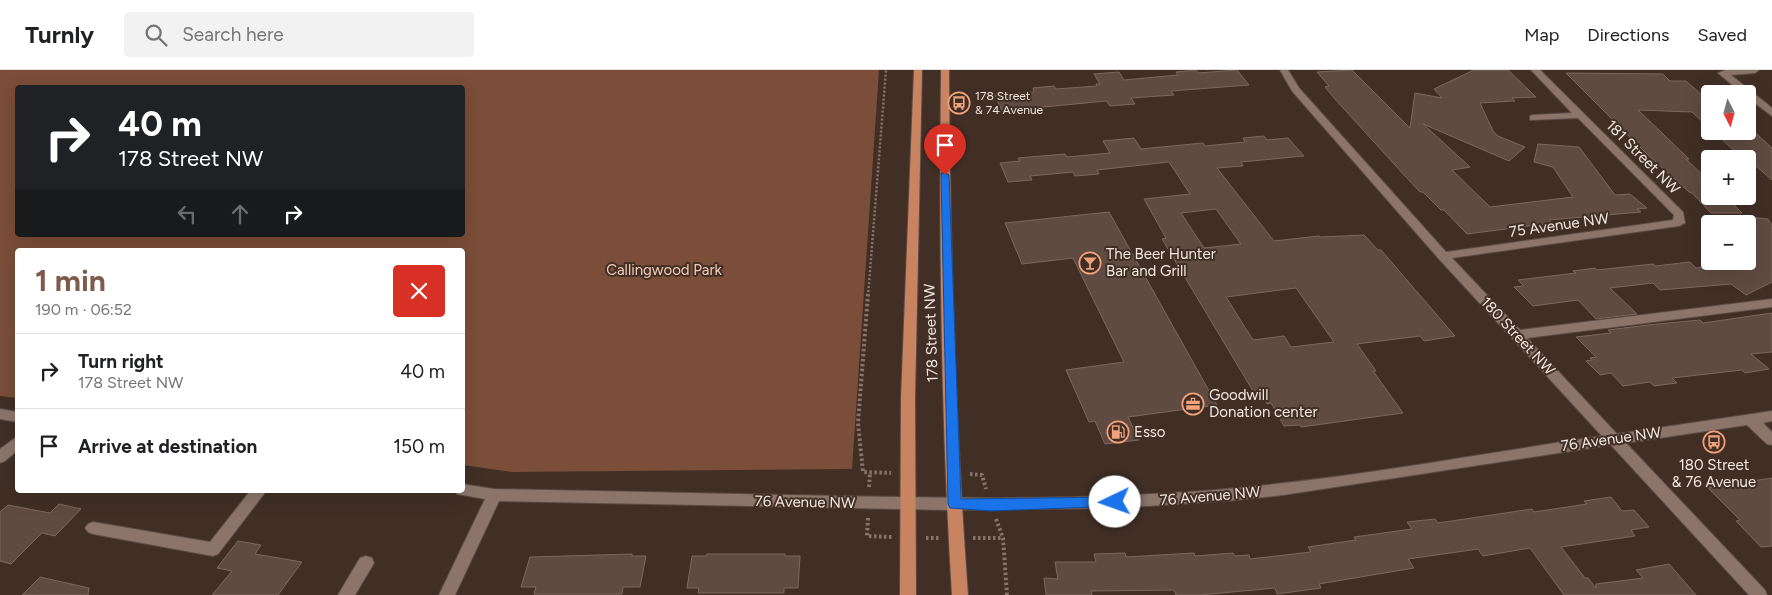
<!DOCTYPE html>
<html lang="en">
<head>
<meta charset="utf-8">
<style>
  :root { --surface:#fff; --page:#f2f2f2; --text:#202124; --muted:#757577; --line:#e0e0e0; --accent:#7e5b4b }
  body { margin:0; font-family:Figtree,sans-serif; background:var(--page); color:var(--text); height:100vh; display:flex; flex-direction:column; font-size:19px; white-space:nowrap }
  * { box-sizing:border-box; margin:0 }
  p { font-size:16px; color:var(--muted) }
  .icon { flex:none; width:28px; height:28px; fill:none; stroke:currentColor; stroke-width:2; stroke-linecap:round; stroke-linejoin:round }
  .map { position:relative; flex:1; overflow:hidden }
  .side { position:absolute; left:15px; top:178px; width:450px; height:245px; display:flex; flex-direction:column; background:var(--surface); border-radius:5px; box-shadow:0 5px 20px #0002 }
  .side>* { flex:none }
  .banner { position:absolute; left:15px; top:15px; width:450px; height:152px; border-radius:5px; box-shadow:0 5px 20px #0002; background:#202124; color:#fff; overflow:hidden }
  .needle { width:32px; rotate:174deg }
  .fabs { position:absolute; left:1701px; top:15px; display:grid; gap:10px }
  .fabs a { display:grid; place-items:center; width:55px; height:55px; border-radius:5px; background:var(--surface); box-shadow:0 5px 20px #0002; font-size:25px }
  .pin { position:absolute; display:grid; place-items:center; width:42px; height:42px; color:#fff; margin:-51px -21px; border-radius:50% 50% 50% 0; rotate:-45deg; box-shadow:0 0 5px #0007 }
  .pin .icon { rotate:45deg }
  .me { position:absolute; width:55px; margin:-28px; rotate:267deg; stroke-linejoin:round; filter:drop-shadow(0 0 4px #0008) }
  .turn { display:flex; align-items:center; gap:18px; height:105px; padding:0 20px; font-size:22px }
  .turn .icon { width:65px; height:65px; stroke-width:2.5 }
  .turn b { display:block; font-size:35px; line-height:42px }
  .lanes { display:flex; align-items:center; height:48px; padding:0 20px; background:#0003; justify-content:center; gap:25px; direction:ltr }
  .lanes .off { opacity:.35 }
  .round { display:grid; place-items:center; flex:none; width:52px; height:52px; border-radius:5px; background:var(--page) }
  .summary { display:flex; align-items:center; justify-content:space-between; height:85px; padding:0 20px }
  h1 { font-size:30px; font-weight:700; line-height:38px; color:var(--accent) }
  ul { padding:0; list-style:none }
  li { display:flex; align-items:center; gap:15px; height:75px; padding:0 20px; border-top:1px solid var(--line) }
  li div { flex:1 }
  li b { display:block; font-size:19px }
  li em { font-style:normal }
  header { display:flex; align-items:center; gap:30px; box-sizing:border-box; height:70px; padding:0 25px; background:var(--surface); border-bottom:1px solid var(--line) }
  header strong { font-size:24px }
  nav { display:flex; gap:28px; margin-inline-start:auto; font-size:18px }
  .search { width:350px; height:45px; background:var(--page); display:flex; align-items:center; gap:12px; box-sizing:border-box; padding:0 18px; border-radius:5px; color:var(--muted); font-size:19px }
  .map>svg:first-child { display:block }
  .green { fill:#7a4e38; fill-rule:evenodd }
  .building { fill:#5f4b41; stroke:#7d685e; fill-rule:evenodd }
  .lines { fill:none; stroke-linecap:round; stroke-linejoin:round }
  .minor-casing { stroke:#5c4c45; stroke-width:2 }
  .major-casing { stroke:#5c4c45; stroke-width:2 }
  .path-far1 { stroke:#85756d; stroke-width:2.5; stroke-dasharray:2 2; stroke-linecap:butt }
  .path { stroke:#85756d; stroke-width:4; stroke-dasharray:2.5 2.5; stroke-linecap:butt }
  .minor { fill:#8b756b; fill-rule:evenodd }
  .major { fill:#c88461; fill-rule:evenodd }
  .route { fill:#1a73e8; stroke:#114b97 }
  .labels { text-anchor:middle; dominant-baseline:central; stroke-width:4; stroke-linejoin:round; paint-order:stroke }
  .far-poi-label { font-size:12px; fill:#f3e6e0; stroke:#412f26; text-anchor:start }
  .street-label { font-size:15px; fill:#f3e6e0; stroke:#412f26 }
  .poi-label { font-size:15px; fill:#f3e6e0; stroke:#412f26; text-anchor:start }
  .park-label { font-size:15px; fill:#f7cdb9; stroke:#412f26 }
</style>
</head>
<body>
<header>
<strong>Turnly</strong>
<div class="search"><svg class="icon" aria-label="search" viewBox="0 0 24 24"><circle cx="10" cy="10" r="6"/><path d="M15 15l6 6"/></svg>Search here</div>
<nav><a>Map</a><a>Directions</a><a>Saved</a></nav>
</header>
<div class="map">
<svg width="1772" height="525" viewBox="0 0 1772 525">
  <rect width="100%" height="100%" fill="#412f26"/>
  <!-- green -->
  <path class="green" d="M 0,0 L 879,0 L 852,399 L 512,402 L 463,395 L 462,180 L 18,180 L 17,328 L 0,326 ZM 18,18 L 462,18 L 462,165 L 18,165 Z"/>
  <!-- building -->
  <g class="building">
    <polygon points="1196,0 1198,3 1237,0 1249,15 1171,21 1174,25 1131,28 1135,34 1110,36 1106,31 1002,41 995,25 1034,22 1033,18 1054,16 1056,19 1097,16 1096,14 1100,14 1094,4 1119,2 1124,10 1178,5 1176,2"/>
    <polygon points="1352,0 1410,58 1415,23 1442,28 1434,19 1474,0 1508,0 1536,27 1512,28 1515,31 1480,33 1493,61 1498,66 1525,77 1509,91 1423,54 1470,97 1452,100 1490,137 1573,127 1553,97 1534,92 1538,74 1579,77 1615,125 1630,124 1647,138 1637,139 1641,142 1549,150 1552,153 1467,164 1444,140 1441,140 1423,122 1420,122 1405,106 1334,28 1325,17 1329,16 1317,2"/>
    <polygon points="1566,3 1663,4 1670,11 1686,11 1703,26 1710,26 1710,59 1692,42 1638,40 1689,89 1686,89 1710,112 1710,126 1725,126 1742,143 1711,143 1692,123 1689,122 1647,84"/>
    <polygon points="1748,56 1772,78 1772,110 1748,89 1743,89 1713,61 1742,61 1748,66"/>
    <path d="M 1264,66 L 1267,70 L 1288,68 L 1304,86 L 1241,92 L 1243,96 L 1217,98 L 1274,171 L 1319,166 L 1320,167 L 1364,165 L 1378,180 L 1381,180 L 1455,266 L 1424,271 L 1420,266 L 1357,274 L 1376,301 L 1373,301 L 1403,343 L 1301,357 L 1300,355 L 1284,356 L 1271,333 L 1267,334 L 1259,320 L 1253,321 L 1162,169 L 1166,168 L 1144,129 L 1190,124 L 1169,92 L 1097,100 L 1099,104 L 1075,106 L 1073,102 L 1030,106 L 1032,110 L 1008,112 L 1000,93 L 1020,91 L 1018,88 L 1065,84 L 1067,87 L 1110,83 L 1103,71 L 1134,68 L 1141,79 L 1203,73 L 1205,76 L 1245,72 L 1243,68 ZM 1216,139 L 1241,174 L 1204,178 L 1181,143 ZM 1296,218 L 1334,272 L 1291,277 L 1284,266 L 1253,270 L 1226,227 Z"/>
    <polygon points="1109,142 1217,335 1128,347 1139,370 1105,374 1095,351 1089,352 1066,300 1124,292 1073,188 1022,194 1005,153"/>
    <polygon points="1748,147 1768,149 1772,155 1772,212 1746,225 1731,214 1660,220 1653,213 1610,218 1637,244 1596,249 1578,230 1533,236 1514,217 1524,216 1518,210 1576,203 1573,201 1595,198 1597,200 1653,194 1656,196 1690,192 1696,198 1748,191"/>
    <polygon points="1772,243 1772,282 1751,284 1769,299 1745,303 1742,300 1672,308 1677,313 1654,316 1650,312 1623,316 1611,303 1600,305 1586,291 1592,290 1590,288 1596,287 1576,267 1611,263 1608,260 1648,255 1700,250 1703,253"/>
    <polygon points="1772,408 1772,476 1761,477 1736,451 1740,450 1708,418"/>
    <polygon points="1611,427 1622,441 1634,440 1649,457 1631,460 1635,466 1561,477 1585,508 1588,508 1596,518 1596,514 1643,508 1636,500 1669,494 1696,525 1564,525 1530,478 1483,486 1478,479 1408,489 1414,498 1319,514 1321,518 1277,524 1275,518 1200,525 1176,525 1174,520 1091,521 1092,525 1046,525 1044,508 1058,509 1055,492 1096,492 1094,484 1125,483 1126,487 1194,483 1195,486 1233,483 1235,486 1249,485 1250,489 1311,482 1308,477 1356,470 1354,467 1412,459 1407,452 1435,449 1438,453 1532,439 1534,442 1587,434 1584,431"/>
    <polygon points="59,434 81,439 55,466 42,463 11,494 0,491 0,442 8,435 50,443"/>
    <polygon points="238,471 261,475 255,484 302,492 278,525 212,525 232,501 217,498"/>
    <polygon points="632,484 632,486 646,486 640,517 623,517 622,524 534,524 536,517 521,517 530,487"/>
    <polygon points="707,484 785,484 785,486 800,486 798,518 784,518 784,523 698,523 699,518 687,518 692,486 706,486"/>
    <polygon points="40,507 89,518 88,525 22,525"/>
  </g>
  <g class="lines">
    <!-- minor casing -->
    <g class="minor-casing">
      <g id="minor">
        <path d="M 1280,0 L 1288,0 L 1299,18 L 1446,182 L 1673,150 L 1674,145 L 1578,48 L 1530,50 L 1530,46 L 1533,45 L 1572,43 L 1531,0 L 1540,0 L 1683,142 L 1685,153 L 1679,156 L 1452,188 L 1520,260 L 1772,229 L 1772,237 L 1527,268 L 1617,364 L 1772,341 L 1772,351 L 1763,353 L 1772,362 L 1772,375 L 1767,374 L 1747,355 L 1626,373 L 1765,520 L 1767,525 L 1749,525 L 1611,375 L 1283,425 L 1227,431 L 1115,438 L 947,440 L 499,431 L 455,525 L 439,525 L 485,429 L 457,424 L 455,420 L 462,420 L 462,414 L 494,419 C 609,421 725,424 840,426 C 950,428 1060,430 1170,423 C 1315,415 1459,387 1602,366 L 1439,189 L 1292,21 Z"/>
        <polygon points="1726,0 1759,0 1755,3 1731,5 1772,38 1772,46 1748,28 1748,24 1743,24 1718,3"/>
        <polygon points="0,339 18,342 18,352 0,349"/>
        <polygon points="18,366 18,380 5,391 0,393 0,379"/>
        <polygon points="251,420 267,420 218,484 213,486 93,464 88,462 85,458 88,454 93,452 210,472"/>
        <polygon points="366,486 372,488 374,493 355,525 338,525 360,488"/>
      </g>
    </g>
    <!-- major casing -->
    <g class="major-casing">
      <g id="major">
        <polygon points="914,0 922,0 915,328 916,525 900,525 901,328"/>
        <path d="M 941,0 L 949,0 C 950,175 955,350 968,525 L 952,525 C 941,350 939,175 941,0 Z"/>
      </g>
    </g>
    <!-- path-far1 -->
    <polyline class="path-far1" points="868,226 886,0"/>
    <!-- path -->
    <g class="path">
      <polyline points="868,224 858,353 863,402 891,403"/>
      <polyline points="970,404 982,405 986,419"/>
      <polyline points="869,417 870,403"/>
      <polyline points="868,448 867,466 892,467"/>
      <polyline points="996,449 1003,468 1007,525"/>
      <polyline points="926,468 939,468"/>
      <polyline points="973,468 1003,468"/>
    </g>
    <!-- minor -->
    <use href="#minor" class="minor"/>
    <!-- major -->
    <use href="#major" class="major"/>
  </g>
  <!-- route -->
  <polygon class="route" points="941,103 945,103 949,105 961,429 1115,427 1120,429 1122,432 1120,436 991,441 950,438 948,434"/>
  <!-- icons -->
  <defs>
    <g id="bus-ring" transform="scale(1.125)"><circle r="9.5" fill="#412f26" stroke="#f1a27b" stroke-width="1.5"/><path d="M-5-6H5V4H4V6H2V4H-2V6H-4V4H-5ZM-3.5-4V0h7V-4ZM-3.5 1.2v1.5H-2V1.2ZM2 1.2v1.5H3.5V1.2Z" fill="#f1a27b"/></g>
    <g id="bar-ring" transform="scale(1.125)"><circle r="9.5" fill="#412f26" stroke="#f1a27b" stroke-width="1.5"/><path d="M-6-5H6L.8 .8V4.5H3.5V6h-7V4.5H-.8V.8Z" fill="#f1a27b"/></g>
    <g id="office-ring" transform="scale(1.125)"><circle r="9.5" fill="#412f26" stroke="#f1a27b" stroke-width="1.5"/><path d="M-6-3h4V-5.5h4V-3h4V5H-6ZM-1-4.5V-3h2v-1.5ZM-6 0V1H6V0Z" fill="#f1a27b"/></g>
    <g id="fuel-ring" transform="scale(1.125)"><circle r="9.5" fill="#412f26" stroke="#f1a27b" stroke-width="1.5"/><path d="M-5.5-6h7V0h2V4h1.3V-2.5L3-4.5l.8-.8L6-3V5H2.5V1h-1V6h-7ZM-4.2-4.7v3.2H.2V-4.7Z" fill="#f1a27b"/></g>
  </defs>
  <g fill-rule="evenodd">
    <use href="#bus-ring" x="959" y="33"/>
    <use href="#bar-ring" x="1090" y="193"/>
    <use href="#office-ring" x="1193" y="334"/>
    <use href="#fuel-ring" x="1118" y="362"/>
    <use href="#bus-ring" x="1714" y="372"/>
  </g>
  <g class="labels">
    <!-- far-poi labels -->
    <g class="far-poi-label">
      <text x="975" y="26">178 Street<tspan x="975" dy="14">&amp; 74 Avenue</tspan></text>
    </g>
    <!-- street labels -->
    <g class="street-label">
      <text transform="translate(1643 87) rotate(45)">181 Street NW</text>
      <text transform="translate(1559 155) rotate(-8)">75 Avenue NW</text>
      <text transform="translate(931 263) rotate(-92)">178 Street NW</text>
      <text transform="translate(1518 266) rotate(47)">180 Street NW</text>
      <text transform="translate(1611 369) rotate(-8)">76 Avenue NW</text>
      <text transform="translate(1210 426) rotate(-5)">76 Avenue NW</text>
      <text transform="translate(805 432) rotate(1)">76 Avenue NW</text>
    </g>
    <!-- poi labels -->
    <g class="poi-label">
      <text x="1106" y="184">The Beer Hunter<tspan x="1106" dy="17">Bar and Grill</tspan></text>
      <text x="1209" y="325">Goodwill<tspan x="1209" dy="17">Donation center</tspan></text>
      <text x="1134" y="362">Esso</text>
      <text x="1714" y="395" text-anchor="middle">180 Street<tspan x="1714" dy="17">&amp; 76 Avenue</tspan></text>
    </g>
    <!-- park labels -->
    <g class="park-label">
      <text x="664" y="200">Callingwood Park</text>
    </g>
  </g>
</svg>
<div class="fabs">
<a><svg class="needle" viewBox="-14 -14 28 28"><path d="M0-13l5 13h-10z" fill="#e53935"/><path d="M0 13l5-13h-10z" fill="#757577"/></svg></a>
<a>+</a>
<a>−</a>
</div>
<div class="pin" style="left:945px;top:105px;background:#d93025"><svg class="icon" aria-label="arrive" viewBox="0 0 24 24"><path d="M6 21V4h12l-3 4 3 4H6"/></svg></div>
<svg class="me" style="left:1115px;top:432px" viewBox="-20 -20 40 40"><circle r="19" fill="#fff"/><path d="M0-13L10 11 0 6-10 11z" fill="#1a73e8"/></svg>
<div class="banner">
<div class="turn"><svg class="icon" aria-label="right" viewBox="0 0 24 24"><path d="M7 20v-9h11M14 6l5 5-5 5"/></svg><div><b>40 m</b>178 Street NW</div></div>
<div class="lanes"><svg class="icon off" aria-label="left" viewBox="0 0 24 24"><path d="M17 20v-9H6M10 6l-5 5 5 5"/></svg><svg class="icon off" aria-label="ahead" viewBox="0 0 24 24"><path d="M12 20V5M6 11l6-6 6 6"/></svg><svg class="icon" aria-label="right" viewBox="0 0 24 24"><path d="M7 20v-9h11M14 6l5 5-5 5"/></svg></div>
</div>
<section class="side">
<div class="summary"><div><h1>1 min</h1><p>190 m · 06:52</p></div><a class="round" style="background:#d93025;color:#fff"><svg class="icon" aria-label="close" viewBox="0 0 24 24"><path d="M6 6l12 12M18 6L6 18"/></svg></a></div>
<ul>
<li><svg class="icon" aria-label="right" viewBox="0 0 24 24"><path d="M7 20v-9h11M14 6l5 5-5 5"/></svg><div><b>Turn right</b><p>178 Street NW</p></div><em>40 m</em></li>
<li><svg class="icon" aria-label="arrive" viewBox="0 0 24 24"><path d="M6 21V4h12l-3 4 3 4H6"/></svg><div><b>Arrive at destination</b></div><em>150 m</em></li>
</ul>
</section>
</div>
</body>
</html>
